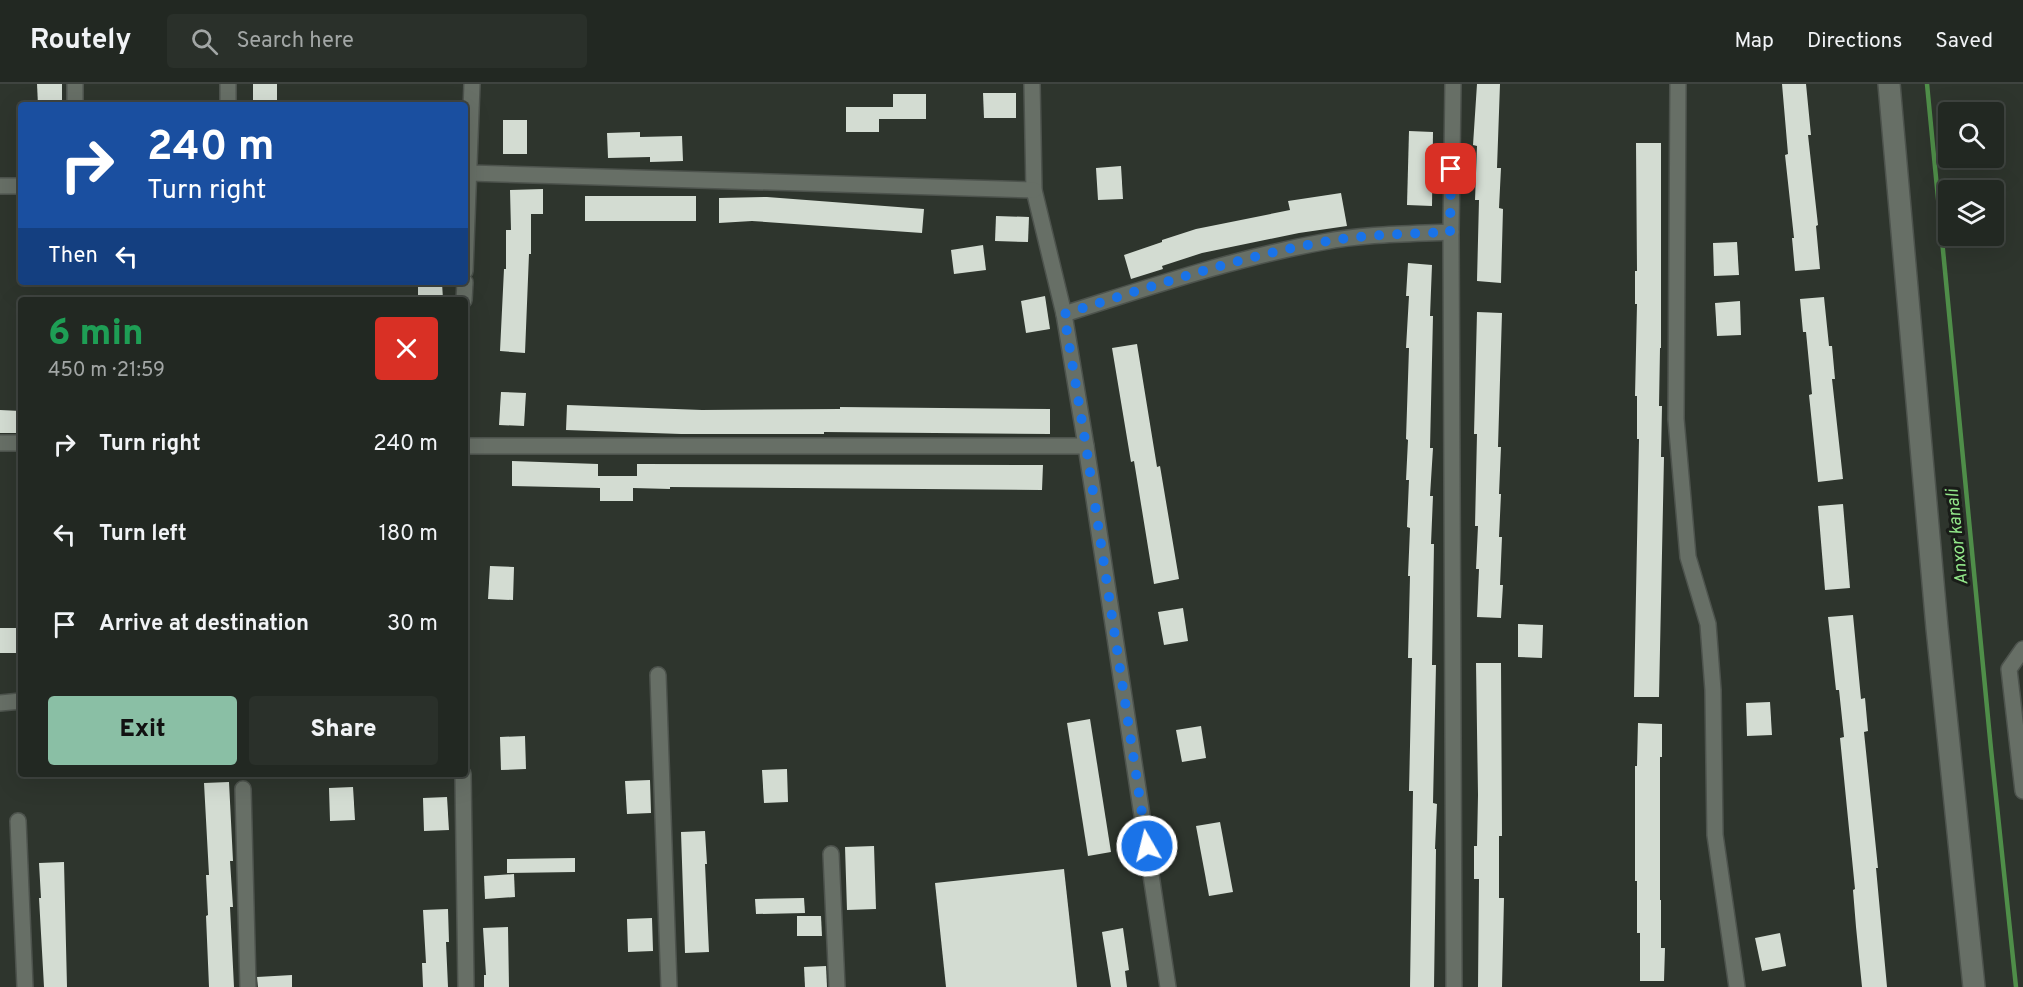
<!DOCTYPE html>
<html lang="en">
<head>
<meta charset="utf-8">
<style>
  :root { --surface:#222822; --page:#2a302a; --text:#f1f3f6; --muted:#a2a6a5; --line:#3f4440; --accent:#8abfa5 }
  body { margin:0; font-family:Overpass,sans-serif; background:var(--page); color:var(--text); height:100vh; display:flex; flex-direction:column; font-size:22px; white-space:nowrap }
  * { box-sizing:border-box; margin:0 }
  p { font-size:20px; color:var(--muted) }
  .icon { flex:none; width:33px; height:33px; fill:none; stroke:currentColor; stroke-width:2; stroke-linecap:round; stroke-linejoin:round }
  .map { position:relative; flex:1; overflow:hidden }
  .sheet { position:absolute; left:18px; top:213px; width:450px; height:480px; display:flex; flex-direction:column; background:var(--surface); border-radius:6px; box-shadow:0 6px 24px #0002,0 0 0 2px var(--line) }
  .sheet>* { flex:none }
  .hud { position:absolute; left:18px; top:18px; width:450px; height:183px; border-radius:6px; box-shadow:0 6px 24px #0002,0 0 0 2px var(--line); background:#1a4fa0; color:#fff; overflow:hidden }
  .controls { position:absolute; left:1938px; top:18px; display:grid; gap:12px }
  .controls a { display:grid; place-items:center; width:66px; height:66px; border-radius:6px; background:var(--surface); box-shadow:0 6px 24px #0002,0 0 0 2px var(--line); font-size:30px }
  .pin { position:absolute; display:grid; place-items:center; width:51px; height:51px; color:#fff; margin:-26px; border-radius:12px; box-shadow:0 3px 9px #0006 }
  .me { position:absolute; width:66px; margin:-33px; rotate:352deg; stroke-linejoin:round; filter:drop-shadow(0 0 4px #0008) }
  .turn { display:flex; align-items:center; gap:21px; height:126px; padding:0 30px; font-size:27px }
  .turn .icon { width:78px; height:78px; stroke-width:2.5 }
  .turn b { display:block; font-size:42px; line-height:51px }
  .then { display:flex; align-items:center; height:57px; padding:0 30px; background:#0003; gap:12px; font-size:22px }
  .round { display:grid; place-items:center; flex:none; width:63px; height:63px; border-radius:6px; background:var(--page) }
  .overview { display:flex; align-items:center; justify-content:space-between; height:102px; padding:0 30px }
  h1 { font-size:36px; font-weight:800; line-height:45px; color:#1e9e55 }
  .cta { display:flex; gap:12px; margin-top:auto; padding:12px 30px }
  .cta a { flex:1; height:69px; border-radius:6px; background:var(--accent); color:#111; font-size:24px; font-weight:800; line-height:69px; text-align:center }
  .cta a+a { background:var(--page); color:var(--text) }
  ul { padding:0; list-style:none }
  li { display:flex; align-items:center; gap:18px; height:90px; padding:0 30px }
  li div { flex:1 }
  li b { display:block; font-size:22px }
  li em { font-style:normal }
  header { display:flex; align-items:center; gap:36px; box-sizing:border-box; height:84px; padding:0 30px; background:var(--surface); border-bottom:2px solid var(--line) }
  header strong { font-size:28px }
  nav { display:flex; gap:33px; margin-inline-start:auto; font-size:21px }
  .search { width:420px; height:54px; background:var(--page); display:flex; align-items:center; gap:15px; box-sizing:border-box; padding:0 21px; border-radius:6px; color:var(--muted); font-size:22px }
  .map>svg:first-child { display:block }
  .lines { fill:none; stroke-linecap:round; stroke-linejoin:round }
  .stream { stroke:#4f8e49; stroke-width:4.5 }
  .building { fill:#d3dcd2 }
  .street-casing { stroke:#4d534d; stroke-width:18 }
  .secondary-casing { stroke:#4d534d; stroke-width:24 }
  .street { stroke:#676f66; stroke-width:15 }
  .secondary { stroke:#676f66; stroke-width:21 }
  .route { stroke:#1a73e8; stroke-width:10; stroke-dasharray:0 18 }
  .labels { text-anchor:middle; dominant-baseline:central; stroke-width:6; stroke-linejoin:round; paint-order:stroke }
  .water-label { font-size:18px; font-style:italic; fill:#93e88a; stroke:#191c18 }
</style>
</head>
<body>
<header>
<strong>Routely</strong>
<div class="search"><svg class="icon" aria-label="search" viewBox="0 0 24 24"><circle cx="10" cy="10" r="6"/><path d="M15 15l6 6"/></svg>Search here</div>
<nav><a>Map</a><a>Directions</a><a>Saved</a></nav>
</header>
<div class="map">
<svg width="2023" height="903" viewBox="0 0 2023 903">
  <rect width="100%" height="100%" fill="#2e352d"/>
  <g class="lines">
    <!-- stream -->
    <polyline class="stream" points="1927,0 1991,665 2016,903"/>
  </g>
  <!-- building -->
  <g class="building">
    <polygon points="37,0 62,0 62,21 38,21"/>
    <rect x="253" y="0" width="24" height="21"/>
    <polygon points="1477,0 1500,0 1497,84 1501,84 1499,124 1503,125 1501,199 1477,197 1479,116 1475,116 1477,62 1473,61"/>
    <polygon points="1782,0 1806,0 1811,51 1808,51 1818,141 1816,142 1820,185 1795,187 1792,154 1794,154 1785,71 1788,70"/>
    <polygon points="983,9 1016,9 1016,34 984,34"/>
    <polygon points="893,10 926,10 926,35 879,35 879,48 846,48 846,23 893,23"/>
    <rect x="503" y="36" width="24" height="34"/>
    <polygon points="1409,47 1433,48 1432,122 1407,121"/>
    <polygon points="640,48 640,53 682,52 683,77 650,78 650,73 608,74 607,49"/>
    <polygon points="1636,59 1661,59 1661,264 1660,264 1659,322 1662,322 1661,373 1664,373 1659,613 1634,613 1639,355 1637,355 1637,312 1635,312 1637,220 1635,220 1635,187 1637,187"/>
    <polygon points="1121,82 1123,115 1098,116 1096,84"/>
    <polygon points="543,105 543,130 531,130 531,170 529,170 525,269 500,267 504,185 506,185 506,146 511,146 510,106"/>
    <polygon points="1341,109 1347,142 1299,149 1202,169 1162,182 1163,185 1131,195 1124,171 1162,158 1162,156 1196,145 1290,126 1288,117"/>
    <rect x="585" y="112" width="111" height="25"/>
    <polygon points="767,113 924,125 922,149 752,137 719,139 719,114"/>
    <polygon points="996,132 1029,133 1028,158 995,157"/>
    <polygon points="1737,158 1739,191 1714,192 1713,159"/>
    <polygon points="983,161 986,186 954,190 951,166"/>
    <polygon points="1408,179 1432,181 1430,232 1433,232 1430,364 1433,364 1430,412 1433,412 1431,460 1434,460 1432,581 1436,581 1433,719 1437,720 1435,765 1436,765 1434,903 1410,903 1413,707 1409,707 1412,574 1408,574 1410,492 1408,492 1410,444 1407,443 1409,396 1406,396 1408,356 1406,355 1409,264 1406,264 1409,212 1406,212"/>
    <polygon points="418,198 442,198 443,216 418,216"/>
    <polygon points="1045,212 1050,245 1026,249 1021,217"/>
    <polygon points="1824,213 1829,262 1832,262 1835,295 1832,295 1843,395 1818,398 1809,311 1812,310 1806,248 1803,248 1800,215"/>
    <polygon points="1740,217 1741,251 1717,252 1715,219"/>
    <polygon points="1477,228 1502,229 1498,363 1501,363 1499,410 1501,410 1499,453 1502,453 1500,501 1503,501 1501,534 1477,533 1479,485 1476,485 1478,442 1475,442 1477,350 1474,350"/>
    <polygon points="1137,260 1157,383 1160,382 1179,495 1154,500 1134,377 1131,378 1112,264"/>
    <polygon points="501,308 526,309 524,342 499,341"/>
    <polygon points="567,321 702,326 840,325 840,323 1050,325 1050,350 824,348 824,350 681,350 566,346"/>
    <polygon points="0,326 21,327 21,349 0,349"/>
    <polygon points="512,377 598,380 598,392 637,392 637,380 1043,381 1042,406 670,403 670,405 633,404 633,417 600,417 600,404 512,402"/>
    <polygon points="1843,420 1850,504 1825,506 1818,422"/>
    <polygon points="490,482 514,483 513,516 488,515"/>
    <polygon points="1183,524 1188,557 1164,561 1158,528"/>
    <polygon points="1853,531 1861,615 1865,614 1868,647 1864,648 1878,784 1876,784 1887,903 1862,903 1856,843 1853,806 1855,805 1840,654 1844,653 1839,606 1836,606 1828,533"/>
    <polygon points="1518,540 1543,541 1542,574 1518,573"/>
    <rect x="0" y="544" width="21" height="25"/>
    <polygon points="1476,579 1501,579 1502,752 1499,752 1499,814 1504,814 1502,903 1478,903 1479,795 1474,795 1474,762 1477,762 1478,711"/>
    <polygon points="1770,618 1772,651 1747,652 1746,619"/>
    <polygon points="1090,635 1111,768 1088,772 1067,639"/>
    <polygon points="1638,639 1662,640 1662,673 1660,673 1660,816 1661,816 1661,864 1665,864 1664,897 1640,897 1640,849 1637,849 1637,797 1635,797 1635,682 1637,682"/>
    <polygon points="1201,642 1206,674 1182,678 1176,646"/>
    <polygon points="525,652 526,685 501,686 500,653"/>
    <polygon points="787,685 788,718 764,719 762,686"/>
    <polygon points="650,696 651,729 627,730 625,697"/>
    <polygon points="229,698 233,777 230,777 233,823 230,823 234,903 209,903 206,832 208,831 206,791 209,791 204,699"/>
    <polygon points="353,703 355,736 330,737 329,704"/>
    <polygon points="447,713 449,746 424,747 423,714"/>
    <polygon points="1220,738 1233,808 1209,812 1196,742"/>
    <polygon points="705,747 707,780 705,780 709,868 685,869 681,748"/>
    <polygon points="874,762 876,825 847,826 845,763"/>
    <polygon points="575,774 575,788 507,789 507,775"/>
    <polygon points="64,778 67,903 44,903 39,814 41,814 39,779"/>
    <polygon points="1064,785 1077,903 946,903 935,799"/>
    <polygon points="514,790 515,813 485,815 484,792"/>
    <polygon points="804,814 805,829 756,830 755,815"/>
    <polygon points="448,825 449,858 446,858 448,903 423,903 422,879 426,879 423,826"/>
    <polygon points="797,832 821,832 822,852 797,852"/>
    <polygon points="652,834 653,867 628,868 627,835"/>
    <polygon points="508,843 509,903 484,903 484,891 486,891 483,844"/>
    <polygon points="1123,844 1129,886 1125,887 1127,903 1111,903 1102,848"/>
    <polygon points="1780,849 1786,882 1762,887 1755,854"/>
    <polygon points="826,882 827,903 805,903 804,883"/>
    <polygon points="292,891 292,903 258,903 257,893"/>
  </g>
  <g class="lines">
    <!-- street casing -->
    <g class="street-casing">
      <g id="street">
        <polyline points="75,0 75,21"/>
        <polyline points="228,0 228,21"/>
        <polyline points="1032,0 1034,106 1064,230 1086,362 1168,903"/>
        <polyline points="1453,0 1451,148 1454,903"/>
        <polyline points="1678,0 1676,335 1688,473 1708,540 1713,606 1715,751 1737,903"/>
        <polyline points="469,89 1034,106"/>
        <polyline points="0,102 21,102"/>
        <polyline points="465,187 472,0"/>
        <polyline points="464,216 465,198"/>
        <path d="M 1064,230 C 1150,203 1235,174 1323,158 C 1365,150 1408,150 1451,148"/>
        <polyline points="0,359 21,359"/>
        <polyline points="465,362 1086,362"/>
        <polyline points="2023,565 2009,585 2023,707"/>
        <polyline points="658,591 669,903"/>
        <polyline points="0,619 21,617"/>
        <polyline points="463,690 466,903"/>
        <polyline points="243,705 248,903"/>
        <polyline points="18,737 25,903"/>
        <polyline points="831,770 837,903"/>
      </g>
    </g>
    <!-- secondary casing -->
    <g class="secondary-casing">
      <polyline id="secondary" points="1889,0 1937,544 1974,903"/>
    </g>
    <!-- street -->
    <use href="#street" class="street"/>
    <!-- secondary -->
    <use href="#secondary" class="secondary"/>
  </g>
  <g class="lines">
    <!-- route -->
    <path class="route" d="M 1147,762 L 1086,362 L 1064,230 C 1150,203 1235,174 1323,158 C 1365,150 1408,150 1450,148 L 1451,85"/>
  </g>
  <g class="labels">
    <!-- water labels -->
    <g class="water-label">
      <text transform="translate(1958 453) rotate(-96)">Anxor kanali</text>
    </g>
  </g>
</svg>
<div class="controls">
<a><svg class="icon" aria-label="search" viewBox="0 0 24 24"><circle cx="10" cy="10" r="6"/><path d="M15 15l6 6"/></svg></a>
<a><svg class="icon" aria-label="layers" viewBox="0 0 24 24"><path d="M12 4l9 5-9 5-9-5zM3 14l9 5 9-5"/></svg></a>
</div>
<div class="pin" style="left:1451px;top:85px;background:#d93025"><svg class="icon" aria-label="arrive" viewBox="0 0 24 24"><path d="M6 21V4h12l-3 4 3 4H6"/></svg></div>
<svg class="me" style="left:1147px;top:762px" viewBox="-20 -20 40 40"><circle r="17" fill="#1a73e8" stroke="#fff" stroke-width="3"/><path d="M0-11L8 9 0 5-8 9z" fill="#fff"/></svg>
<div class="hud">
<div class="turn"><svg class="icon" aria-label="right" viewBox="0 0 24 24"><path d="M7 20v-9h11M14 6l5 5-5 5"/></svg><div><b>240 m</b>Turn right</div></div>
<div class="then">Then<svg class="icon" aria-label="left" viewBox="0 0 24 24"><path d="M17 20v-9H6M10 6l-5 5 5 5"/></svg></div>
</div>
<section class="sheet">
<div class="overview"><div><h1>6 min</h1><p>450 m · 21:59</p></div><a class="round" style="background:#d93025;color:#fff"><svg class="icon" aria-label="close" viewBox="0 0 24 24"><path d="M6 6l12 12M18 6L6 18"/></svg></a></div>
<ul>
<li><svg class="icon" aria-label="right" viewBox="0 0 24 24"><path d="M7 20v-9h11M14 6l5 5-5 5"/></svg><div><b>Turn right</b></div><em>240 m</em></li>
<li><svg class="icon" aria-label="left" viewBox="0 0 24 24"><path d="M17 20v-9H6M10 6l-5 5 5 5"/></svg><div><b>Turn left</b></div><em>180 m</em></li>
<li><svg class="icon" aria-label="arrive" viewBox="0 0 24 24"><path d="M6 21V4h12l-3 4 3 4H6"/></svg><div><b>Arrive at destination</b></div><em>30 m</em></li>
</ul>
<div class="cta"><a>Exit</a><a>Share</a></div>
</section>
</div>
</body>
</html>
